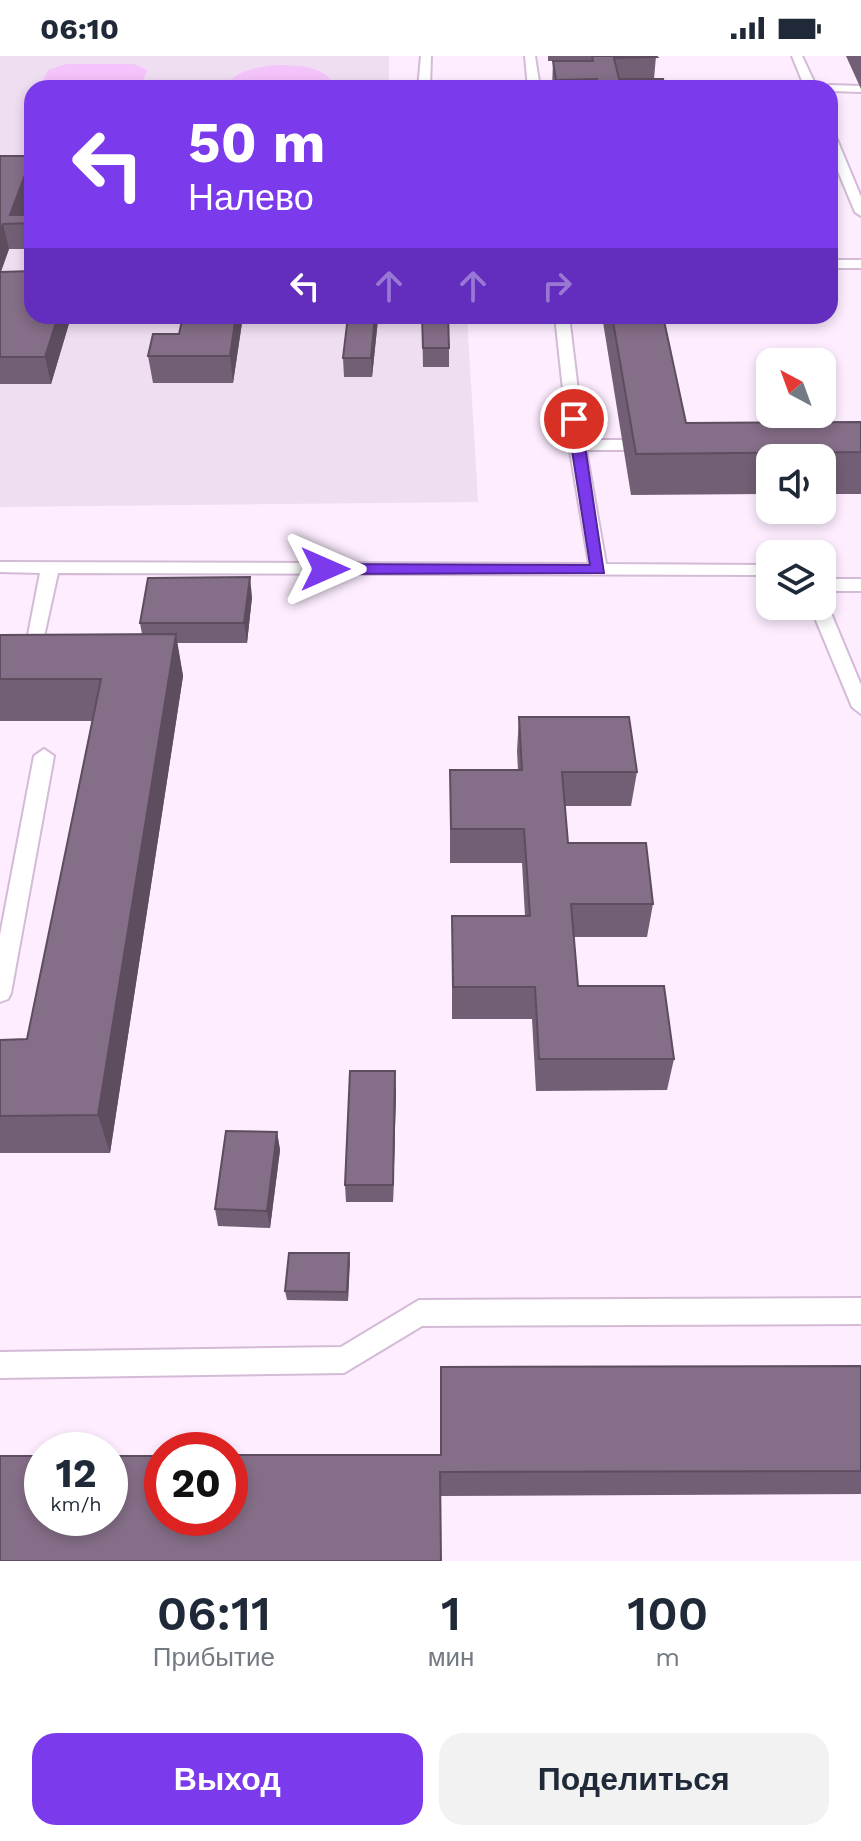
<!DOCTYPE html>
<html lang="ru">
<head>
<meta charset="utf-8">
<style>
  :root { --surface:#fff; --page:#f2f2f3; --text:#1f2937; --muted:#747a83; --accent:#7c3aed }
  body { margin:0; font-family:"Work Sans",sans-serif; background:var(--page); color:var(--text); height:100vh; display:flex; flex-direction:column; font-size:30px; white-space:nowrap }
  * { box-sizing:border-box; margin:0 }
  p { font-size:26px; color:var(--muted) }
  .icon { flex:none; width:44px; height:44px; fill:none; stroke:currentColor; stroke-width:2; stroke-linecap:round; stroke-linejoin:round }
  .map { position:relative; height:1505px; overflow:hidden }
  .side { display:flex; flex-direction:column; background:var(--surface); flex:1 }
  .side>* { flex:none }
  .guide { position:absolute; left:24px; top:24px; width:814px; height:244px; border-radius:24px; box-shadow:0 4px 12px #0003; background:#7c3aed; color:#fff; overflow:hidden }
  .needle { width:52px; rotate:319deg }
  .controls { position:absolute; left:756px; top:292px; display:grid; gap:16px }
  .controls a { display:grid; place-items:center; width:80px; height:80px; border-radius:16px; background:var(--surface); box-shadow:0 4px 12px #0003; font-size:40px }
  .speed { position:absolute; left:24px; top:1376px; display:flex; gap:16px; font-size:40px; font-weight:700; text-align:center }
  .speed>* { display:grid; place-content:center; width:104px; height:104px; border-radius:50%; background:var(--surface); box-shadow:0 4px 12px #0003; line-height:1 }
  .speed small { font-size:20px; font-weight:400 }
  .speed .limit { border:12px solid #d22; background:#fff; color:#111 }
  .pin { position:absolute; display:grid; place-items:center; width:68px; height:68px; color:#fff; margin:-34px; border:4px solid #fff; border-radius:50%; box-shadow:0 2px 8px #0007 }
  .me { position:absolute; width:88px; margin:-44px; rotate:90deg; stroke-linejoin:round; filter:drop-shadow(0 0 6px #0008) }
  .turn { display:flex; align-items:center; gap:28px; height:168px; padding:0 32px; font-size:36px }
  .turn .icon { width:104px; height:104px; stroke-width:2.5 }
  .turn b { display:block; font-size:56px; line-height:68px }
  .lanes { display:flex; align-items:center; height:76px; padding:0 32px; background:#0003; justify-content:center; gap:40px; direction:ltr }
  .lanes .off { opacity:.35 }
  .eta { display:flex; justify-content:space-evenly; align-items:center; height:136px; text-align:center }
  .eta b { font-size:48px; font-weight:600; line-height:56px }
  .button { display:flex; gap:16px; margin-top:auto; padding:16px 32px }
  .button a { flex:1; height:92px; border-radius:24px; background:var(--accent); color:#fff; font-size:32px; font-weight:600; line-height:92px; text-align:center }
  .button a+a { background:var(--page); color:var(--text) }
  .status { display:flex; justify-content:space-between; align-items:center; height:56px; padding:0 40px; background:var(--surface); direction:ltr }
  .status svg { height:22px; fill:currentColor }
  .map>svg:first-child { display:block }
  .built { fill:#efddf1 }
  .green { fill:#f5c3fc }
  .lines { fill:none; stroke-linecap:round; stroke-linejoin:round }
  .lane-casing { stroke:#d4bad7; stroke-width:4 }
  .lane { fill:#fff; fill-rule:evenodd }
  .wall { fill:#725f75 }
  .shaded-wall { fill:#5d4d5f }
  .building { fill:#856e88; stroke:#5d4d5f; stroke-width:2 }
  .route { fill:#7c3aed; stroke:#51269a; stroke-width:2 }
</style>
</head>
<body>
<div class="status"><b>06:10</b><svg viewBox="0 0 49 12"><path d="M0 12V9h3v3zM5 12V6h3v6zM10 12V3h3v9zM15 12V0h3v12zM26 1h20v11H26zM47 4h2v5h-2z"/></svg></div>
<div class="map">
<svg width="861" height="1505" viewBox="0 0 861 1505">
  <rect width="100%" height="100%" fill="#fdedff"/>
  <!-- built -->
  <polygon class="built" points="0,0 389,0 389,32 32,32 32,260 467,260 478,446 0,451"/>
  <!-- green -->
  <g class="green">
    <polygon points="66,8 134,8 147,14 141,32 40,32 48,14"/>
    <path d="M 283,9 C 301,10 330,11 334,32 L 225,32 C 235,12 263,10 283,9 Z"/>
  </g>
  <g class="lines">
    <!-- lane casing -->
    <g class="lane-casing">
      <g id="lane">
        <polygon points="421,0 431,0 430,32 418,32"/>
        <polygon points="525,0 535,0 540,32 528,32"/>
        <polygon points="792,0 802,0 817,32 805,32"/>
        <polygon points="830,29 861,30 861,36 830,35 830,32 824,32"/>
        <polygon points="830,77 836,81 861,141 861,160 855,156 830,96"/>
        <rect x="830" y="204" width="31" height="8"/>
        <polygon points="555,260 569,260 584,384 623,384 631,389 623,394 586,394 606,508 770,509 770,519 58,517 41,594 0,596 0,584 27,584 40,517 0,516 0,506 589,508 569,389"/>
        <rect x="822" y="523" width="39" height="12"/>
        <polygon points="822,545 828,550 861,629 861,658 852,651 810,550 822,550"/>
        <polygon points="44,693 54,700 11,937 8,943 0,946 0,879 34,700"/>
        <polygon points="861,1242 861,1268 422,1270 344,1317 0,1322 0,1296 341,1291 419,1244"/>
      </g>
    </g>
    <!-- lane -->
    <use href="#lane" class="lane"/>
  </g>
  <!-- wall -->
  <g class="wall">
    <polygon points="548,0 656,0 654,23 665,32 552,32 553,5 587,5 548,5"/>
    <polygon points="846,0 861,0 861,33"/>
    <polygon points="0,100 32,100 32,139 25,159 32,159 32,193 9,193 1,216 32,260 243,260 233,327 153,327 148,300 179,278 182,264 70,264 51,328 0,328"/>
    <polygon points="346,260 416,260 416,264 378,263 372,321 344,321 343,302 348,263 346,263"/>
    <polygon points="422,260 449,292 449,311 423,311"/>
    <polygon points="602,260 663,260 686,367 861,366 861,438 822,438 822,402 770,402 770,438 631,439"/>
    <polygon points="252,541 247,587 177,587 183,620 110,1097 0,1097 0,984 27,983 92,665 0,665 0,579 142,578 140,567"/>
    <polygon points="519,661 637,716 631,750 565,750 568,787 653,848 647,881 574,881 578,930 674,1003 667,1034 536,1035 532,963 452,963 452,860 525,860 522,807 450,807 450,714 518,714 517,695"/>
    <polygon points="396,1034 393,1146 346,1146 345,1129"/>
    <polygon points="277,1076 280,1094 270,1172 218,1170 215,1153"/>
    <polygon points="349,1197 348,1245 287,1244 285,1235"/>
    <polygon points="861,1310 861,1438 440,1440 441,1399"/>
  </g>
  <!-- shaded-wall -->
  <g class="shaded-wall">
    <polygon points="32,100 32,139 22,167 10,159"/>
    <polygon points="3,168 9,193 0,217 0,176"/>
    <polygon points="58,260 69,260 70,264 51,328 45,301"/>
    <polygon points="236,260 243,260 233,327 230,300"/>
    <polygon points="375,260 377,260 378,263 372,321 371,302"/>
    <polygon points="250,521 252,541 247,587 244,567"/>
    <polygon points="176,578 183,620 110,1097 98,1059"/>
    <polygon points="395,1015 396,1034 393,1146 393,1129"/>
    <polygon points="277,1076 280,1094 270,1172 267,1155"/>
    <polygon points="349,1197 350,1206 348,1245 347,1236"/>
  </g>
  <!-- building -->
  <g class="building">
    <polygon points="592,0 656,0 657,1 614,2 619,23 663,23 665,32 599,32 597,23 556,24 553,5 593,5"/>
    <polygon points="0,100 32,100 10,159 32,159 32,167 3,168 0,176"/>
    <polygon points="32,215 32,260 58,260 45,301 0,301 0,216"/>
    <polygon points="183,260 236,260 230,300 148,300 153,278 179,278"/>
    <polygon points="348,260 375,260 371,302 343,302"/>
    <polygon points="422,260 448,260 449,292 423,292"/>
    <polygon points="612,260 663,260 686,367 861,366 861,396 636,398"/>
    <polygon points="250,521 244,567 140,567 148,522"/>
    <polygon points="176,578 98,1059 0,1060 0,984 27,983 101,623 0,623 0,579"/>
    <polygon points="519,661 629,661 637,716 562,716 568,787 646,787 653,848 571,848 578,930 664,930 674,1003 539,1003 535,931 453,931 452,860 530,860 524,773 451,773 450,714 522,714"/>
    <polygon points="350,1015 395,1015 393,1129 345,1129"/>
    <polygon points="226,1075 277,1076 267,1155 215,1153"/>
    <polygon points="289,1197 349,1197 347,1236 285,1235"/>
    <polygon points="861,1310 861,1415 440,1416 441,1505 0,1505 0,1400 42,1400 42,1462 110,1462 110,1400 162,1400 162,1462 230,1462 230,1399 441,1399 441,1311"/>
  </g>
  <!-- route -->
  <polygon class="route" points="574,359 581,363 604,517 325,518 317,513 325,508 590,509 567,363"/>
</svg>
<div class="controls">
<a><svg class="needle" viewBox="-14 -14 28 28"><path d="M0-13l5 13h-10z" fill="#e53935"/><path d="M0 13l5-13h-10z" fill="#747a83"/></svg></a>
<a><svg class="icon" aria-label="sound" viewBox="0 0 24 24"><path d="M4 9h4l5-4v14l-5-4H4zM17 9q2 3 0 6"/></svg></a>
<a><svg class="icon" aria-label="layers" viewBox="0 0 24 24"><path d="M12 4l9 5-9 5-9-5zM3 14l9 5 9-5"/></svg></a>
</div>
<div class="speed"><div>12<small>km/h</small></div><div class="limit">20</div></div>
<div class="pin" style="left:574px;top:363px;background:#d93025"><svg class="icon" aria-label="arrive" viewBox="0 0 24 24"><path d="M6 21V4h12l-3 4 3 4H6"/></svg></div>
<svg class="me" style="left:325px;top:513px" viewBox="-20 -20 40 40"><path d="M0-17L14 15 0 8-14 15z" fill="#7c3aed" stroke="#fff" stroke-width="4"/></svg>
<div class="guide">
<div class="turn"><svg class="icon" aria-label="left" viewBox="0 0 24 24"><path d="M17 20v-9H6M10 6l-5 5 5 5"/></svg><div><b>50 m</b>Налево</div></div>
<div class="lanes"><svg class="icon" aria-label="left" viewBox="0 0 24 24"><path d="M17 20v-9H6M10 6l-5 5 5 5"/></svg><svg class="icon off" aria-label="ahead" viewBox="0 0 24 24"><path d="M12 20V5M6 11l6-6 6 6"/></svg><svg class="icon off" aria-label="ahead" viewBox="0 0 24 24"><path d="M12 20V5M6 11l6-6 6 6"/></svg><svg class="icon off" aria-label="right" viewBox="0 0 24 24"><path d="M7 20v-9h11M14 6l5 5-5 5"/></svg></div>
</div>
</div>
<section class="side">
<div class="eta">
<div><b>06:11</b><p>Прибытие</p></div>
<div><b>1</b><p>мин</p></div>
<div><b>100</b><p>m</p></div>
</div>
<div class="button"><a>Выход</a><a>Поделиться</a></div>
</section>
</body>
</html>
